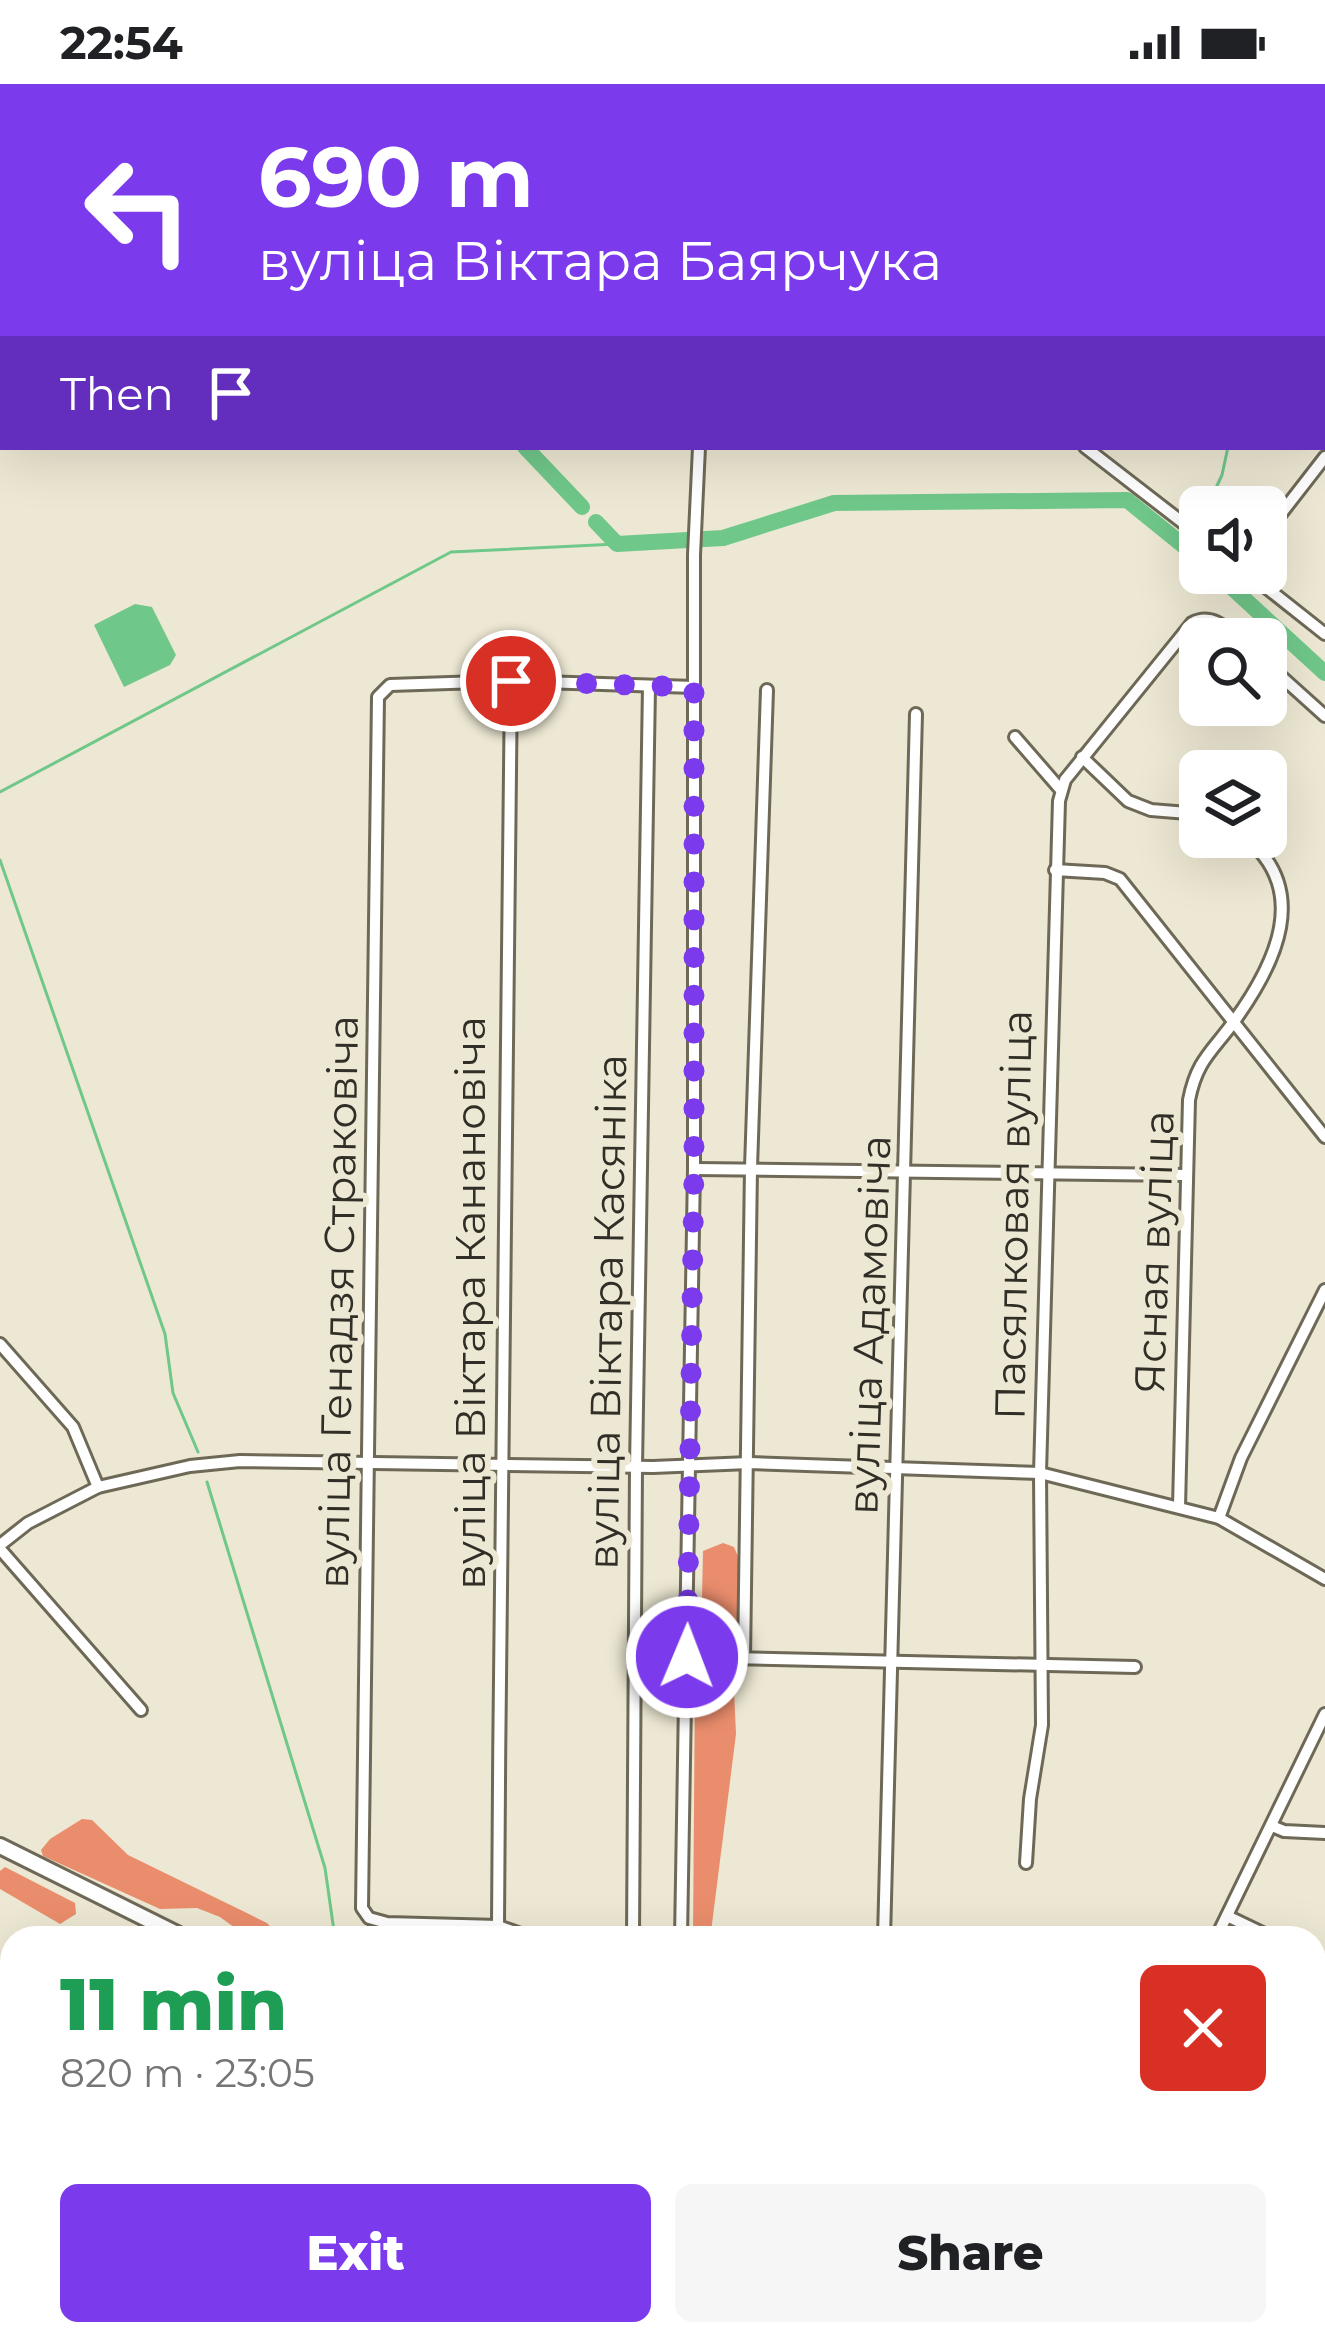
<!DOCTYPE html>
<html lang="en">
<head>
<meta charset="utf-8">
<style>
  :root { --surface:#fff; --page:#f6f6f6; --text:#202124; --muted:#757577; --accent:#7c3aed }
  body { margin:0; font-family:Montserrat,sans-serif; background:var(--page); color:var(--text); height:100vh; display:flex; flex-direction:column; font-size:45px; white-space:nowrap }
  * { box-sizing:border-box; margin:0 }
  p { font-size:39px; color:var(--muted) }
  .icon { flex:none; width:66px; height:66px; fill:none; stroke:currentColor; stroke-width:2; stroke-linecap:round; stroke-linejoin:round }
  .map { position:relative; flex:1; overflow:hidden }
  .panel { position:absolute; left:0px; top:1842px; width:1326px; height:420px; display:flex; flex-direction:column; background:var(--surface); border-radius:36px 36px 0 0; box-shadow:0 12px 48px #0002 }
  .panel>* { flex:none }
  .top-card { position:absolute; left:0px; top:0px; width:1326px; height:366px; box-shadow:0 12px 48px #0002; background:#7c3aed; color:#fff; overflow:hidden }
  .controls { position:absolute; left:1179px; top:402px; display:grid; gap:24px }
  .controls a { display:grid; place-items:center; width:108px; height:108px; border-radius:18px; background:var(--surface); box-shadow:0 12px 48px #0002; font-size:60px }
  .pin { position:absolute; display:grid; place-items:center; width:102px; height:102px; color:#fff; margin:-51px; border:6px solid #fff; border-radius:50%; box-shadow:0 3px 12px #0007 }
  .me { position:absolute; width:132px; margin:-66px; rotate:1deg; stroke-linejoin:round; filter:drop-shadow(0 0 9px #0008) }
  .turn { display:flex; align-items:center; gap:42px; height:252px; padding:0 60px; font-size:54px }
  .turn .icon { width:156px; height:156px; stroke-width:2.5 }
  .turn b { display:block; font-size:84px; line-height:102px }
  .then { display:flex; align-items:center; height:114px; padding:0 60px; background:#0003; gap:24px; font-size:45px }
  .round { display:grid; place-items:center; flex:none; width:126px; height:126px; border-radius:18px; background:var(--page) }
  .head { display:flex; align-items:center; justify-content:space-between; height:204px; padding:0 60px }
  h1 { font-size:72px; font-weight:800; line-height:90px; color:#1e9e55 }
  .action { display:flex; gap:24px; margin-top:auto; padding:24px 60px }
  .action a { flex:1; height:138px; border-radius:18px; background:var(--accent); color:#fff; font-size:48px; font-weight:800; line-height:138px; text-align:center }
  .action a+a { background:var(--page); color:var(--text) }
  .status { display:flex; justify-content:space-between; align-items:center; height:84px; padding:0 60px; background:var(--surface); direction:ltr }
  .status svg { height:33px; fill:currentColor }
  .map>svg:first-child { display:block }
  .built { fill:#e3ddc1 }
  .forest { fill:#ea8d6c }
  .water { fill:#70c78a }
  .lines { fill:none; stroke-linecap:round; stroke-linejoin:round }
  .stream { stroke:#70c78a; stroke-width:3 }
  .river { stroke:#70c78a; stroke-width:16 }
  .minor-casing { stroke:#6e6957; stroke-width:16 }
  .major-casing { stroke:#6e6957; stroke-width:20 }
  .minor { stroke:#fff; stroke-width:10 }
  .major { stroke:#fff; stroke-width:14 }
  .rail { stroke:#7d7a6c; stroke-width:3 }
  .route { stroke:#7c3aed; stroke-width:21; stroke-dasharray:0 37.8 }
  .labels { text-anchor:middle; dominant-baseline:central; stroke-width:12; stroke-linejoin:round; paint-order:stroke }
  .street-label { font-size:42px; fill:#302e26; stroke:#ede8d3 }
</style>
</head>
<body>
<div class="status"><b>22:54</b><svg viewBox="0 0 49 12"><path d="M0 12V9h3v3zM5 12V6h3v6zM10 12V3h3v9zM15 12V0h3v12zM26 1h20v11H26zM47 4h2v5h-2z"/></svg></div>
<div class="map">
<svg width="1325" height="2262" viewBox="0 0 1325 2262">
  <rect width="100%" height="100%" fill="#ede8d3"/>
  <!-- built -->
  <polygon class="built" points="439,2250 839,2250 832,2262 460,2262"/>
  <!-- forest -->
  <g class="forest">
    <polygon points="723,1459 734,1463 739,1475 738,1560 729,1569 708,1567 701,1560 703,1467"/>
    <polygon points="708,1581 733,1585 736,1650 711,1848 704,1854 693,1854 695,1596 701,1583"/>
    <polygon points="82,1735 92,1736 128,1771 267,1839 281,1854 249,1854 220,1833 197,1824 160,1825 43,1772 41,1766 50,1755"/>
    <polygon points="5,1783 75,1819 76,1830 60,1840 0,1805 0,1787"/>
  </g>
  <!-- water -->
  <polygon class="water" points="135,520 152,523 176,571 170,581 124,603 94,541"/>
  <g class="lines">
    <!-- stream -->
    <g class="stream">
      <polyline points="1207,423 1222,391 1228,363"/>
      <polyline points="1194,440 1200,432"/>
      <polyline points="1180,457 1186,450"/>
      <polyline points="0,708 451,468 617,460"/>
      <polyline points="0,776 165,1250 173,1309 198,1368"/>
      <polyline points="207,1398 325,1784 335,1854"/>
      <polyline points="1314,2090 1325,2074"/>
      <polyline points="1200,2262 1207,2250"/>
    </g>
    <!-- river -->
    <g class="river">
      <polyline points="229,0 230,3"/>
      <polyline points="525,363 582,423"/>
      <polyline points="596,438 617,460 723,454 834,419 1127,416 1200,475"/>
      <polyline points="1216,489 1325,589"/>
    </g>
    <!-- minor casing -->
    <g class="minor-casing">
      <g id="minor">
        <polyline points="1204,0 1207,3"/>
        <polyline points="729,3 729,0"/>
        <polyline points="850,3 853,0"/>
        <polyline points="1153,3 1156,0"/>
        <polyline points="1323,100 1325,102"/>
        <polyline points="1323,238 1325,240"/>
        <polyline points="1085,363 1200,452"/>
        <polyline points="1266,449 1325,373"/>
        <polyline points="1248,489 1325,550"/>
        <polyline points="1266,579 1325,632"/>
        <polyline points="1015,653 1061,706"/>
        <polyline points="1082,673 1128,717 1151,726 1200,730"/>
        <polyline points="1055,786 1105,789 1120,795 1325,1053"/>
        <polyline points="694,1085 1186,1091"/>
        <polyline points="0,1260 73,1343 98,1403 28,1439 0,1461"/>
        <polyline points="98,1403 190,1382 240,1377 653,1383 749,1379 1040,1389 1219,1434 1325,1495"/>
        <path d="M 1179,1423 L 1189,1016 C 1197,975 1213,967 1235,936 C 1276,879 1311,806 1245,753"/>
        <polyline points="1219,1434 1241,1374 1325,1206"/>
        <polyline points="0,1465 141,1626"/>
        <polyline points="687,1573 1135,1583"/>
        <polyline points="744,1575 751,1084 767,606"/>
        <polyline points="1272,1742 1284,1747 1325,1749"/>
        <path d="M 1026,1779 L 1030,1715 L 1042,1641 L 1040,1389 L 1059,717 L 1065,696 L 1192,539 C 1210,529 1225,542 1239,555"/>
        <polyline points="1227,1832 1273,1854"/>
        <path d="M 498,1842 C 501,1427 503,1012 511,597"/>
        <polyline points="532,1854 498,1842 387,1839 369,1834 362,1824 378,613 390,601 511,597 694,603"/>
        <polyline points="633,1854 636,1383 649,603"/>
        <polyline points="681,1854 694,1085 694,471 699,363"/>
        <polyline points="884,1854 916,630"/>
        <polyline points="1216,1854 1325,1630"/>
        <polyline points="1314,1873 1325,1878"/>
        <polyline points="1314,2030 1325,2035"/>
        <polyline points="1314,2071 1325,2055"/>
        <polyline points="1314,2163 1325,2168"/>
        <polyline points="1032,2262 1036,2250"/>
        <polyline points="1178,2262 1187,2250"/>
      </g>
    </g>
    <!-- major casing -->
    <g class="major-casing">
      <g id="major">
        <polyline points="0,1762 185,1854"/>
        <polyline points="0,2127 12,2106"/>
        <polyline points="997,2250 1021,2262"/>
      </g>
    </g>
    <!-- minor -->
    <use href="#minor" class="minor"/>
    <!-- major -->
    <use href="#major" class="major"/>
    <!-- rail -->
    <g class="rail">
      <polyline points="0,2063 12,2070"/>
      <polyline points="338,2250 360,2262"/>
      <polyline points="573,2250 595,2262"/>
      <polyline points="614,2250 635,2262"/>
    </g>
  </g>
  <g class="lines">
    <!-- route -->
    <polyline class="route" points="511,597 694,603 694,1084 687,1573"/>
  </g>
  <g class="labels">
    <!-- street labels -->
    <g class="street-label">
      <text transform="translate(1013 1131) rotate(-89)">Пасялковая вуліца</text>
      <text transform="translate(1154 1168) rotate(-88)">Ясная вуліца</text>
      <text transform="translate(338 1218) rotate(-89)">вуліца Генадзя Страковіча</text>
      <text transform="translate(470 1219) rotate(-90)">вуліца Віктара Канановіча</text>
      <text transform="translate(607 1228) rotate(-89)">вуліца Віктара Касяніка</text>
      <text transform="translate(869 1241) rotate(-88)">вуліца Адамовіча</text>
    </g>
  </g>
</svg>
<div class="controls">
<a><svg class="icon" aria-label="sound" viewBox="0 0 24 24"><path d="M4 9h4l5-4v14l-5-4H4zM17 9q2 3 0 6"/></svg></a>
<a><svg class="icon" aria-label="search" viewBox="0 0 24 24"><circle cx="10" cy="10" r="6"/><path d="M15 15l6 6"/></svg></a>
<a><svg class="icon" aria-label="layers" viewBox="0 0 24 24"><path d="M12 4l9 5-9 5-9-5zM3 14l9 5 9-5"/></svg></a>
</div>
<div class="pin" style="left:511px;top:597px;background:#d93025"><svg class="icon" aria-label="arrive" viewBox="0 0 24 24"><path d="M6 21V4h12l-3 4 3 4H6"/></svg></div>
<svg class="me" style="left:687px;top:1573px" viewBox="-20 -20 40 40"><circle r="17" fill="#7c3aed" stroke="#fff" stroke-width="3"/><path d="M0-11L8 9 0 5-8 9z" fill="#fff"/></svg>
<div class="top-card">
<div class="turn"><svg class="icon" aria-label="left" viewBox="0 0 24 24"><path d="M17 20v-9H6M10 6l-5 5 5 5"/></svg><div><b>690 m</b>вуліца Віктара Баярчука</div></div>
<div class="then">Then<svg class="icon" aria-label="arrive" viewBox="0 0 24 24"><path d="M6 21V4h12l-3 4 3 4H6"/></svg></div>
</div>
<section class="panel">
<div class="head"><div><h1>11 min</h1><p>820 m · 23:05</p></div><a class="round" style="background:#d93025;color:#fff"><svg class="icon" aria-label="close" viewBox="0 0 24 24"><path d="M6 6l12 12M18 6L6 18"/></svg></a></div>
<div class="action"><a>Exit</a><a>Share</a></div>
</section>
</div>
</body>
</html>
